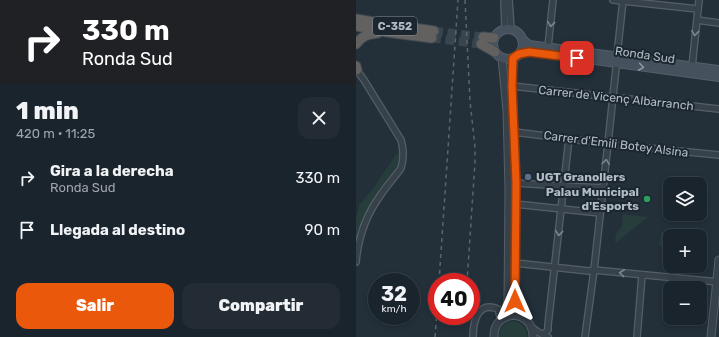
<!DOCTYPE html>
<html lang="es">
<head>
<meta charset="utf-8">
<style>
  :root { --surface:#1a242c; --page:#232c34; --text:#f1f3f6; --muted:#9fa4a9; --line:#384148; --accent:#ea580c }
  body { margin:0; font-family:Rubik,sans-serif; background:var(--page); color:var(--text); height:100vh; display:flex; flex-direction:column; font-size:15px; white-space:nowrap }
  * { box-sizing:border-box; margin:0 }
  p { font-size:13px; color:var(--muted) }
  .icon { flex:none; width:22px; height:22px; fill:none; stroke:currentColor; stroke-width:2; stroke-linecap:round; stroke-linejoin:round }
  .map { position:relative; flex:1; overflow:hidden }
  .sheet { display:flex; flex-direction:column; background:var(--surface); width:356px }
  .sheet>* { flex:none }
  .hud { background:#202124; color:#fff; overflow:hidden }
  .tools { position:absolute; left:307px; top:177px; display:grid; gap:8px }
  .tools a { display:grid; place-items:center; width:44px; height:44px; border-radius:8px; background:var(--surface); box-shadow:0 2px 6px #0003,0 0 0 1px var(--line); font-size:20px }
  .speed { position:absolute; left:12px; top:273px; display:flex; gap:8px; font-size:20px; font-weight:700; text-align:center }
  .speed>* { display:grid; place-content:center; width:52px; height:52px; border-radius:50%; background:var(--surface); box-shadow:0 2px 6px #0003,0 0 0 1px var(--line); line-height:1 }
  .speed small { font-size:10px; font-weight:400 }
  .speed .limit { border:6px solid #d22; background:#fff; color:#111 }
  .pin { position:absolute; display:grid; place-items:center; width:34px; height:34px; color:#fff; margin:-17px; border-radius:8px; box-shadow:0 2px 6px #0006 }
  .me { position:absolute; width:44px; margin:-22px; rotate:0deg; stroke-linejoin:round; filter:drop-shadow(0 0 3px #0008) }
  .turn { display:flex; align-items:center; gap:14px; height:84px; padding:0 16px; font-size:18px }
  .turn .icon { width:52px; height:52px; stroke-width:2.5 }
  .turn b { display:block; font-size:28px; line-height:34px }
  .round { display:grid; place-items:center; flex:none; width:42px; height:42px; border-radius:12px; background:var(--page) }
  .overview { display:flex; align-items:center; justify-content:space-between; height:68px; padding:0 16px }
  h1 { font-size:24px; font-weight:800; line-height:30px }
  .button { display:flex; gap:8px; margin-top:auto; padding:8px 16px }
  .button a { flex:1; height:46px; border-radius:12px; background:var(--accent); color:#fff; font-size:16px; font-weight:800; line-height:46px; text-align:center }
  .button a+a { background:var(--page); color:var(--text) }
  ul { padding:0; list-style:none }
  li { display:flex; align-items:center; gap:12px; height:52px; padding:0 16px }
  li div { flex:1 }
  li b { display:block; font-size:15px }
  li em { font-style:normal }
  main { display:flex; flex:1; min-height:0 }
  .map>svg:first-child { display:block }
  .green { fill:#263d3b }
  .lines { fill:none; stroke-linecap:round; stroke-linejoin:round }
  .trunk-tunnel { stroke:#38454f; stroke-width:9; stroke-dasharray:9 4.5; stroke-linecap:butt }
  .minor-casing { stroke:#555f68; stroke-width:8 }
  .tertiary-casing { stroke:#555f68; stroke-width:9 }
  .secondary-casing { stroke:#555f68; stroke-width:10 }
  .trunk-casing { stroke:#424c55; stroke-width:11 }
  .minor { stroke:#37414a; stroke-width:5.5 }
  .tertiary { stroke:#37414a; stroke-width:7 }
  .secondary { stroke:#45515d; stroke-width:8 }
  .trunk { stroke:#62615f; stroke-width:9 }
  .rail { stroke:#596671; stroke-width:1.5; stroke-dasharray:4 4; stroke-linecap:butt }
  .oneway { stroke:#7b858e }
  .oneway2 { stroke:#8c97a1 }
  .route-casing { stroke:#983908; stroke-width:10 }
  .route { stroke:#ea580c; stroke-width:7 }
  .service-dot { fill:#5c6f8a; stroke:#1c262f; stroke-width:1.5 }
  .leisure-dot { fill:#2e9e5b; stroke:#1c262f; stroke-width:1.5 }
  .labels { text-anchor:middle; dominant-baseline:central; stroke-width:4; stroke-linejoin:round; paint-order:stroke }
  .shield { fill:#1c262f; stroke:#858f99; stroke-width:1 }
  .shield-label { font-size:11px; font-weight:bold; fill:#b2bcc6 }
  .street-label { font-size:12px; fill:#b2bcc6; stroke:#1c262f }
  .poi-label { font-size:12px; font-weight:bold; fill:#b2bcc6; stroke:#1c262f; text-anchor:start }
</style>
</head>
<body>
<main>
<section class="sheet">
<div class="hud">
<div class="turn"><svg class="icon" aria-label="right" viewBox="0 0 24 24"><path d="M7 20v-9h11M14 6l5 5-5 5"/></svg><div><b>330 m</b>Ronda Sud</div></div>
</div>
<div class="overview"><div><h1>1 min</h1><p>420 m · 11:25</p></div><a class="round"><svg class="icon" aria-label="close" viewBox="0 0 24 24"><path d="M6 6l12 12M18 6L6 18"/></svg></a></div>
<ul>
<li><svg class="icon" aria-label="right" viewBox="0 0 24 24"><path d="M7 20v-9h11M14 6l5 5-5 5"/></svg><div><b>Gira a la derecha</b><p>Ronda Sud</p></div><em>330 m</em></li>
<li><svg class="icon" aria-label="arrive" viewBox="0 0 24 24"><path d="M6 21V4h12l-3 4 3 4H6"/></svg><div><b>Llegada al destino</b></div><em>90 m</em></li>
</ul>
<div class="button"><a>Salir</a><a>Compartir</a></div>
</section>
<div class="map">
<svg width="363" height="337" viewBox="0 0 363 337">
  <rect width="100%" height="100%" fill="#23303a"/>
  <!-- green -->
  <g class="green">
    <path d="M 41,153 L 44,153 C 42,170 32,177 23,190 C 13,206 4,223 0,241 L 0,219 L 3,205 L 17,189 Z"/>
    <polygon points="267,214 292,217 261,242 259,242 260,234 266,226"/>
    <polygon points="305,232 334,235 334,236 314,236 314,248 303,246"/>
    <path d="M 158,321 C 166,323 171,328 171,337 L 143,337 C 143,328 148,322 158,321 Z"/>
  </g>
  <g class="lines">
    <!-- trunk-tunnel -->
    <g class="trunk-tunnel">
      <polyline points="78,31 127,37"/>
      <polyline points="76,38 125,44"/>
    </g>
    <!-- minor casing -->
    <g class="minor-casing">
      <g id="minor">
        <polyline points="148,0 149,29"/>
        <polyline points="153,0 155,29"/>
        <polyline points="257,0 342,9"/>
        <polyline points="341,20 363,23"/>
        <polyline points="192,47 197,0"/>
        <polyline points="261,56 267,0"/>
        <polyline points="336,67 343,0"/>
        <path d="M 0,69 L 8,80 L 45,140 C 48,150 48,158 45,168 C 39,177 32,184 26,193 C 11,213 2,238 0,262"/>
        <polyline points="156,86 363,109"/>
        <polyline points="158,132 262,145 363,155"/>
        <polyline points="160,183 207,186 247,188"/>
        <polyline points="159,204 244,213"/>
        <polyline points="159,263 233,271 238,270 363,282"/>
        <polyline points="175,327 182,332 192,337"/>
        <polyline points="187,335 192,330 192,325 213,138"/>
        <path d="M 117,337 C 117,321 122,301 142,309 L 145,320"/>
        <polyline points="229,337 238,270 253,134 260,68 262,64"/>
        <polyline points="281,337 286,275"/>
      </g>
    </g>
    <!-- tertiary casing -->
    <g class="tertiary-casing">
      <g id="tertiary">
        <polyline points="146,58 151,111 152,150 153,190 152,300 148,317"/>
        <polyline points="157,58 156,86 160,183 159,301 164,316"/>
        <path d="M 138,337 C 137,309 177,308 177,337"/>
        <polyline points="355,337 363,260"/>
      </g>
    </g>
    <!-- secondary casing -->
    <g class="secondary-casing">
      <g id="secondary">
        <circle cx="152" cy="44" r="15"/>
        <polyline points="166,39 173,45 363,70"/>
        <polyline points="163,54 173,51 363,77"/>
      </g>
    </g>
    <!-- trunk casing -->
    <g class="trunk-casing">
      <g id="trunk">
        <polyline points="0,19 23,23 78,31"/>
        <polyline points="0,26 30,32 76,38"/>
        <polyline points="127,37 138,38"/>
        <path d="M 0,44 C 6,36 12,34 22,33"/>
        <polyline points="125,44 139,52"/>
        <polyline points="0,66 1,70"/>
      </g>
    </g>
    <!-- minor -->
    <use href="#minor" class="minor"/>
    <!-- tertiary -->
    <use href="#tertiary" class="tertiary"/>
    <!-- secondary -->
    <use href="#secondary" class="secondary"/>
    <!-- trunk -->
    <use href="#trunk" class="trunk"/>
    <!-- rail -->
    <g class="rail">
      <polyline points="109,0 114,101 119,147 119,162 111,282"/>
      <polyline points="83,282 102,0"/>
      <polyline points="79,337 81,310"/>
    </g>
  </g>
  <!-- one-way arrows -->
  <defs><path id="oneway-chevron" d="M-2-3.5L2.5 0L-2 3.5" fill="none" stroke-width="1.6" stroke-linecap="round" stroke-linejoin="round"/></defs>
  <g class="oneway">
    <use href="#oneway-chevron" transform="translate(195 24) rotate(96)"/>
    <use href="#oneway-chevron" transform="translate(339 33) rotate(96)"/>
    <use href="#oneway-chevron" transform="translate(250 162) rotate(-83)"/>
    <use href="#oneway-chevron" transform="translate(203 233) rotate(96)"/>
    <use href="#oneway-chevron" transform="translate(266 273) rotate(-174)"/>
  </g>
  <use class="oneway2" href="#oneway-chevron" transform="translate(285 67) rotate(8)"/>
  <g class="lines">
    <!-- route casing -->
    <g class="route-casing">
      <polyline id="route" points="159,301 160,183 156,86 157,58 163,54 173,52 221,58"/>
    </g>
    <!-- route -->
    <use href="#route" class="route"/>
  </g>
  <!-- markers -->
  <circle class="service-dot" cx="172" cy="177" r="4"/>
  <circle class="leisure-dot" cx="291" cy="199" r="4"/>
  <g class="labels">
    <!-- shield labels -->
    <rect class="shield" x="17" y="17" width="44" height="18" rx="3"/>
    <g class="shield-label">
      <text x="39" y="26">C-352</text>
    </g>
    <!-- street labels -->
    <g class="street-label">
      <text transform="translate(289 55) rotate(8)">Ronda Sud</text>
      <text transform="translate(260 98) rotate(6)">Carrer de Vicenç Albarranch</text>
      <text transform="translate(260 144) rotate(7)">Carrer d'Emili Botey Alsina</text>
    </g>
    <!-- poi labels -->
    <g class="poi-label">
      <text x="180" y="177">UGT Granollers</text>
      <text x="283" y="192" text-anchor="end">Palau Municipal<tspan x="283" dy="14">d'Esports</tspan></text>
    </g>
  </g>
</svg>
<div class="tools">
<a><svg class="icon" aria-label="layers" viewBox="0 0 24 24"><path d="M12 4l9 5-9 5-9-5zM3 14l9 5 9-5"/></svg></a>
<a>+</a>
<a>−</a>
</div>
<div class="speed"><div>32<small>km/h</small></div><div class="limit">40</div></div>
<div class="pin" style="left:221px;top:58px;background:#d93025"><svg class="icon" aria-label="arrive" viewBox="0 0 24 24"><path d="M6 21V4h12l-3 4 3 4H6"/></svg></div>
<svg class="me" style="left:159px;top:301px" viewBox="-20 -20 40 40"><path d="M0-17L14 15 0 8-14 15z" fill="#ea580c" stroke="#fff" stroke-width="4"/></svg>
</div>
</main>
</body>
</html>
